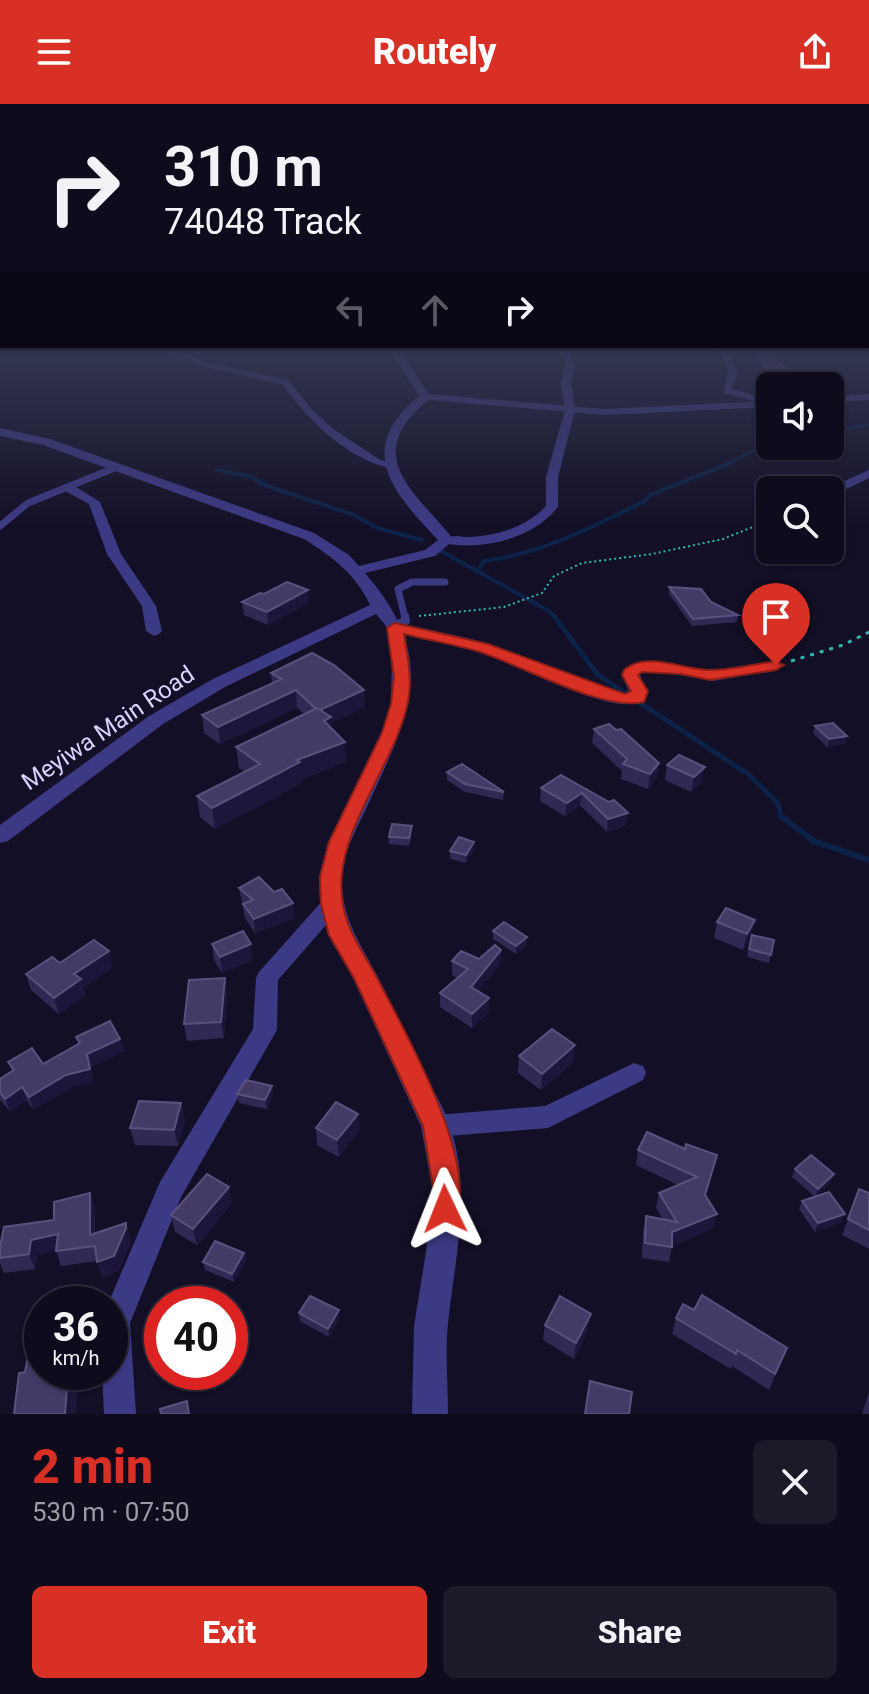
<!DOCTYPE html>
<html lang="en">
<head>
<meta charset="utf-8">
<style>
  :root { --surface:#0e0b1c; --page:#1c1929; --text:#f1f3f6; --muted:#9b9ba3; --line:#2e2b3b; --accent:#d93025 }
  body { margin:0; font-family:Roboto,sans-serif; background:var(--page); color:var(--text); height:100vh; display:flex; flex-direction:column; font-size:30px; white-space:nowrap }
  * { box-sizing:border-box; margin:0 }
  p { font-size:26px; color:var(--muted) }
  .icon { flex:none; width:44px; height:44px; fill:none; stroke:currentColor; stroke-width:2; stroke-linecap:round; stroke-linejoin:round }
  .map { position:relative; height:1310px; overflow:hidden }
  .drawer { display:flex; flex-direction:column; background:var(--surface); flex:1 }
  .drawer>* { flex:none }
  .top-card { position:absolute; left:0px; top:0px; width:870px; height:244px; box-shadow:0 2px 6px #0004,0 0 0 2px var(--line); background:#0e0b1c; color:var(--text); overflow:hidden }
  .buttons { position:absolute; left:756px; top:268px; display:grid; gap:16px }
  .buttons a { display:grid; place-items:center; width:88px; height:88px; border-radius:12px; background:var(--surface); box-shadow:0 2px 6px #0004,0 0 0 2px var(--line); font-size:40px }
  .speed { position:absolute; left:24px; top:1182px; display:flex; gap:16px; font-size:40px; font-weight:700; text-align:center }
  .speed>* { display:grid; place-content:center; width:104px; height:104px; border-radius:50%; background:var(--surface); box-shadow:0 2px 6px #0004,0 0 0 2px var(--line); line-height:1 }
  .speed small { font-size:20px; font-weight:400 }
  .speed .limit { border:12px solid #d22; background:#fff; color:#111 }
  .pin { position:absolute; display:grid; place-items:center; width:68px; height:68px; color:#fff; margin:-82px -34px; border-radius:50% 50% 50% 0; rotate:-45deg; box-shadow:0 0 8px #0007 }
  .pin .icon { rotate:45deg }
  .me { position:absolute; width:88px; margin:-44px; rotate:358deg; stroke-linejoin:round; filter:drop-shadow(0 0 6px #0008) }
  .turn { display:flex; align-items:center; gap:28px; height:168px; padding:0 32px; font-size:36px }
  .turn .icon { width:104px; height:104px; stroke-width:2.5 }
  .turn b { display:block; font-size:56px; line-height:68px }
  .lanes { display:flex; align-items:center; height:76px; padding:0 32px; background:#0003; justify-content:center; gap:40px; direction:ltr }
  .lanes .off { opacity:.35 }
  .round { display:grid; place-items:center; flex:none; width:84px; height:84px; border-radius:12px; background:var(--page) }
  .summary { display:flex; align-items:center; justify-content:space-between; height:136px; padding:0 32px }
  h1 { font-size:48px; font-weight:800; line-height:60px; color:var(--accent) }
  .cta { display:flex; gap:16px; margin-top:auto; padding:16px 32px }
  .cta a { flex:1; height:92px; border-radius:12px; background:var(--accent); color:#fff; font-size:32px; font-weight:800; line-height:92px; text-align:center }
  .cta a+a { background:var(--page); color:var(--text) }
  header { display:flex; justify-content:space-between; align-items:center; height:104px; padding:0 32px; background:var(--accent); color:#fff; font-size:36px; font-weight:800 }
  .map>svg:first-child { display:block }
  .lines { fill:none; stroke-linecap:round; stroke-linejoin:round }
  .stream-far3 { stroke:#0c2248; stroke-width:3 }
  .stream-far2 { stroke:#0c2248; stroke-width:4 }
  .stream-far1 { stroke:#0c2248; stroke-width:5 }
  .stream { stroke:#0c2248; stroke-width:6 }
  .path-far1 { stroke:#2fb8b0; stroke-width:2; stroke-dasharray:2 3; stroke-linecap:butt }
  .path { stroke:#2fb8b0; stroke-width:3; stroke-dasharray:4 6; stroke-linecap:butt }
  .service-far1 { stroke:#3d3a85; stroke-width:7 }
  .service { stroke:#3d3a85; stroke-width:8 }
  .minor { fill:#3d3a85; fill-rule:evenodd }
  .tertiary { fill:#3d3a85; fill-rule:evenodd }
  .wall { fill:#312854 }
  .shaded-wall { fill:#1d163a }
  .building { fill:#433a66; stroke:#5a527e; stroke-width:2 }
  .route { fill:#d93025; stroke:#8d1f18; stroke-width:2 }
  .labels { text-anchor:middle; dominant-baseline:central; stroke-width:6; stroke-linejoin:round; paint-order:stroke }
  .street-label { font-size:24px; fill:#d9d4ff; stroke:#130f26 }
</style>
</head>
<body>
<header><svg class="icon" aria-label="menu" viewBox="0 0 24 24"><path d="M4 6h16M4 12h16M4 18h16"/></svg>Routely<svg class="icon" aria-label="share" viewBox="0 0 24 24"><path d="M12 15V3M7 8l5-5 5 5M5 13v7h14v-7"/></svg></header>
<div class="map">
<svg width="869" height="1310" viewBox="0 0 869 1310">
  <rect width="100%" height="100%" fill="#130f26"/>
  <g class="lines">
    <!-- stream-far3 -->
    <g class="stream-far3">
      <polyline points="830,327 869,321"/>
      <polyline points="725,361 770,338"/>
    </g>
    <!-- stream-far2 -->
    <g class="stream-far2">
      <polyline points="217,366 248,372 267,382 354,411 377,424 422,436"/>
      <polyline points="441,447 549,507 556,514"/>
      <path d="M 477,468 L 484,457 C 543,449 593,423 645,397 L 650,391 L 730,359"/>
    </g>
    <!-- stream-far1 -->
    <polyline class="stream-far1" points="554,512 598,571 748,670 777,698 782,714"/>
    <!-- stream -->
    <polyline class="stream" points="781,712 813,737 869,756"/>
    <!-- path-far1 -->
    <polyline class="path-far1" points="419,512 504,503 542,489 554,472 582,459 652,450 723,435 770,416"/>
    <!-- path -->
    <polyline class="path" points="791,557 843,541 869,528"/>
    <!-- service-far1 -->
    <g class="service-far1">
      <polyline points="0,422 28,399 117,363"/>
      <polyline points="405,514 398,485 412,478 445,478"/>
    </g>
    <!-- service -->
    <polyline class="service" points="394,521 406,517 405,512"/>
    <!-- minor -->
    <g class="minor">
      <path d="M 146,242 L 174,244 L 207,258 L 288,276 L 312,306 L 336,327 L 379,355 L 395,361 L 389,364 C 344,353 309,316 282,280 L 201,262 Z"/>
      <path d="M 559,242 L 567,242 L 575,262 L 571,279 L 575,306 L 558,373 L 558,403 C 533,435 482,447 442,439 L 440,436 C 449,430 460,433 471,433 C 499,431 526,423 546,402 L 546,373 L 565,306 L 561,279 L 565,262 Z"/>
      <polygon points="716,242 724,242 738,268 731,285 770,295 770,301 723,289 728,268"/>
      <polygon points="869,366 869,374 834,391 830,392 830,386 825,386"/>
      <polygon points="65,381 73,381 100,398 121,450 156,502 162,527 159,530 154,532 146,527 142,502 107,450 89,400 65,387"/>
      <path d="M 395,519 C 433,527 472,533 509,547 C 547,561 588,590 630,590 L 622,571 L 626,563 C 658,555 683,567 714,567 C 735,567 756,560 776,556 L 784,561 L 776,566 L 713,577 L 663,568 L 639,569 L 647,587 L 646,595 C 621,618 516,559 486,549 C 454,539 422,535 390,527 L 387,524 Z"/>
      <polygon points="332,793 340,795 343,800 340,805 278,876 277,926 181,1093 130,1219 136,1310 104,1310 102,1268 110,1268 110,1200 108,1200 160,1078 253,925 256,874 259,868 324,795"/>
      <polygon points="634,959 643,962 646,969 643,976 548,1024 436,1033 427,1030 423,1022 427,1014 436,1011 545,1002"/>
    </g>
    <!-- tertiary -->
    <g class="tertiary">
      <path d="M 382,242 L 400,245 L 428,290 L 605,305 L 770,297 L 770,303 L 605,311 L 428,296 C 360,353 415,387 454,436 L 435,452 L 365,469 C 442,558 408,613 365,707 C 355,728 342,751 342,775 C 341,815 362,842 379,875 C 395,907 411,940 427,973 C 434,989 445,1005 450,1022 C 472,1087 455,1154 448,1219 C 445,1249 448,1280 448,1310 L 412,1310 L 414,1222 L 426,1148 L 432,1083 L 421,1022 L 353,874 L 328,831 L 320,800 L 319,773 L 328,738 L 381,629 L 391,600 L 392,551 L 386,522 L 376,510 L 225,583 L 163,620 L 8,737 L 0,739 L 0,721 L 149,612 L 213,575 L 370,501 C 356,470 332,453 304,435 L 43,341 L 0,332 L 0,324 L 50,335 L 314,429 L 349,451 L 359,462 L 425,446 L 438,436 C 391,387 355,345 419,292 L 392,249 Z"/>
      <polygon points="869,290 869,296 830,298 830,292"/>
    </g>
  </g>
  <!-- wall -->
  <g class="wall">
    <polygon points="756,246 805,274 804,279 774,282 755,251"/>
    <polygon points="669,483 711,498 738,511 737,518 692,522 669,490"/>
    <polygon points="775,488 802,499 799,513 782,514 772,501"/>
    <polygon points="264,490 309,499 268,521 244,511 242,498"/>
    <polygon points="271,569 365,603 331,619 332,625 346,658 302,675 302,679 215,725 200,713 197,692 245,668 239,664 236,643 304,610 297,604 220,640 204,629 202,611 272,579"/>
    <polygon points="815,622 847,632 845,639 827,643 813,629"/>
    <polygon points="594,625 616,626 657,673 648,685 621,675 622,667 592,639"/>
    <polygon points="679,651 702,678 691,688 665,676 667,661"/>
    <polygon points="447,668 504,688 503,696 465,688 447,676"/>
    <polygon points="561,671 626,721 607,728 580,701 565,712 540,697 541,684"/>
    <polygon points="412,730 409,742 389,740 389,733"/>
    <polygon points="474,745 466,759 450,755 450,747"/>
    <polygon points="239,784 274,788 293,799 294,814 255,829 245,814"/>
    <polygon points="755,816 751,832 743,846 714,834 717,818"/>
    <polygon points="493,827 527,833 527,841 516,850 493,835"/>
    <polygon points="752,831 774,836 769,859 747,853"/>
    <polygon points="212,840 253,856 222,869 214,856"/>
    <polygon points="501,846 500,860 478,887 489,894 489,908 472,924 440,903 440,889 458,874 452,871 452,857 479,855"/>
    <polygon points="109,847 112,864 83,883 85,891 59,910 31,886 26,870 60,859"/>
    <polygon points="225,874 227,890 224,934 187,937 184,920"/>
    <polygon points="76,933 124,947 91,963 93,978 70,984 33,1006 27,996 10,1007 0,996 0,975 12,967 8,958 43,960 78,940"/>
    <polygon points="519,952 573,958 541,986 518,969"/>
    <polygon points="272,982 273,990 267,1005 239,999 237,990"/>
    <polygon points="358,1010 359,1026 339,1053 317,1041 316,1024"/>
    <polygon points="185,1015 178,1042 135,1041 130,1024"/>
    <polygon points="685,1045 717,1051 705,1092 713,1124 672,1142 669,1158 642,1154 643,1127 646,1112 663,1115 656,1104 659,1089 678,1081 636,1061 638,1046"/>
    <polygon points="795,1065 831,1078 816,1092 842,1118 815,1128 799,1105 802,1097 814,1092 792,1073"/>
    <polygon points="859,1085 869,1089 869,1145 842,1131"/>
    <polygon points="90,1089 95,1104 95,1129 126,1119 131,1139 119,1167 102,1173 97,1157 61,1162 56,1146 37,1151 35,1165 4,1169 0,1159 0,1143 54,1116"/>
    <polygon points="232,1099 197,1141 175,1128 171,1111"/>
    <polygon points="244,1149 246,1157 234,1178 205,1166 203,1158"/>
    <polygon points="339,1206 339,1214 329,1233 300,1217 299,1209"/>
    <polygon points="676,1214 781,1259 769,1286 732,1262 731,1265 672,1230"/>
    <polygon points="545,1221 588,1226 574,1255 543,1236"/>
    <polygon points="869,1288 869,1310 862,1310"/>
  </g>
  <!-- shaded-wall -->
  <g class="shaded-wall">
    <polygon points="805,274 804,279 774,282 775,277"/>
    <polygon points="308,486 309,499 268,521 267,508"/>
    <polygon points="296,586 297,604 220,640 218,623"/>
    <polygon points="364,586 365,603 331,619 332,634 318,607"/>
    <polygon points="847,632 845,639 827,643 829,635"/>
    <polygon points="345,638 346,658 302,675 302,679 215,725 212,704 297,656"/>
    <polygon points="659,659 657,673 648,685 650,670"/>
    <polygon points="705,663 702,678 691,688 694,673"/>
    <polygon points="582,689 580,701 565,712 567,699"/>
    <polygon points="628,709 626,721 607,728 608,715"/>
    <polygon points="474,738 474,745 466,759 466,751"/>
    <polygon points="293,799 294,814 255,829 254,815"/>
    <polygon points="755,816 751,832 743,846 747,830"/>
    <polygon points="527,833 527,841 516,850 516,842"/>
    <polygon points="251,840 253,856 222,869 220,853"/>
    <polygon points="501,846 500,860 471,896 471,883"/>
    <polygon points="109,847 112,864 83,883 85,891 59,910 54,894 74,870"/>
    <polygon points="225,874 227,890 224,934 221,918"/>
    <polygon points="489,894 489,908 472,924 472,910"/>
    <polygon points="120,935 124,947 91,963 93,978 70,984 33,1006 29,993 87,950"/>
    <polygon points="575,941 573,958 541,986 542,970"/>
    <polygon points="272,982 273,990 267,1005 265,996"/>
    <polygon points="22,983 27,996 10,1007 5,995"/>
    <polygon points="181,999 185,1015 178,1042 174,1026"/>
    <polygon points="358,1010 359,1026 339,1053 337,1036"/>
    <polygon points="834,1070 831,1078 815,1093 818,1085"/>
    <polygon points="229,1083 232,1099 197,1141 193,1125"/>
    <polygon points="90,1089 95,1104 94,1142 90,1131"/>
    <polygon points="717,1110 713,1124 669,1143 672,1128"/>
    <polygon points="845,1110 842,1118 815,1128 818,1119"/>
    <polygon points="126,1119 131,1139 119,1167 102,1173 97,1158"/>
    <polygon points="58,1130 63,1145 37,1151 35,1165 29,1150 31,1136"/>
    <polygon points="244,1149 246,1157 234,1178 232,1170"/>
    <polygon points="339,1206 339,1214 329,1233 328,1225"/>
    <polygon points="591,1210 588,1226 574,1255 576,1239"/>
    <polygon points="787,1244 781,1259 769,1286 775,1270"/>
    <polygon points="68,1268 72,1268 78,1282 76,1310 65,1310"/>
  </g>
  <!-- building -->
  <g class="building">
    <polygon points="756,246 805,274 775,277"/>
    <polygon points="287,478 308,486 267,508 242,498 260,489 264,490"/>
    <polygon points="669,483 701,485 711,498 738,511 693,515"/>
    <polygon points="793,487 802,499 785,500 775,488"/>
    <polygon points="312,549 334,561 364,586 320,606 316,605 296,586 218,623 202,611 282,575 271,569"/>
    <polygon points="317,604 331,613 324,617 345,638 297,656 300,658 212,704 197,692 260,660 236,643"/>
    <polygon points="833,619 847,632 829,635 815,622"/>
    <polygon points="609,620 616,626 621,625 659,659 650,670 623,660 627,655 594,625"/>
    <polygon points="679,651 705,663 694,673 667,661"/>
    <polygon points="462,660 504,688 465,680 447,668"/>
    <polygon points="561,671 609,698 614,696 628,709 608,715 582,689 567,699 541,684"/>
    <polygon points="392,720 412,722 409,734 389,733"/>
    <polygon points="459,733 474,738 466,751 450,747"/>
    <polygon points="259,773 274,788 282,785 293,799 254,815 243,800 253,796 239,784"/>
    <polygon points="726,804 755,816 747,830 717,818"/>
    <polygon points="504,818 527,833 516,842 493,827"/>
    <polygon points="243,827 251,840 220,853 212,840"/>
    <polygon points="752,831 774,836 771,851 749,845"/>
    <polygon points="94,836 109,847 74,870 81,875 54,894 26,870 52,853 60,859"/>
    <polygon points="495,841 501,846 471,883 489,894 472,910 440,889 468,865 452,857 461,847 479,855"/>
    <polygon points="225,874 221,918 184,920 189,876"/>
    <polygon points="110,917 120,935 87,950 90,965 66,971 29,993 22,983 5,995 0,988 0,975 14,966 8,958 32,944 43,960 80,939 76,933"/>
    <polygon points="552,925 575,941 542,970 519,952"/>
    <polygon points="246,976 272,982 265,996 237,990"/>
    <polygon points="139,997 181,999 174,1026 130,1024"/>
    <polygon points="336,998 358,1010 337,1036 316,1024"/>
    <polygon points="647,1028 685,1045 686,1040 717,1051 705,1091 717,1110 672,1128 672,1143 645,1139 646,1112 677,1118 659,1089 697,1073 638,1046"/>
    <polygon points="811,1051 834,1070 818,1085 795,1065"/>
    <polygon points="207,1070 229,1083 193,1125 171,1111"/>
    <polygon points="859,1085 869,1089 869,1126 848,1115"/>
    <polygon points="829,1088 845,1110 818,1119 802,1097"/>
    <polygon points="90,1089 90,1131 126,1119 126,1124 114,1152 97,1158 95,1142 56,1147 58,1130 31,1136 29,1150 0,1154 0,1143 4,1123 54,1116 54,1098"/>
    <polygon points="215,1137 244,1149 232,1170 203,1158"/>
    <polygon points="702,1191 787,1244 775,1270 737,1246 736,1250 676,1214 683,1200 694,1206"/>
    <polygon points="310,1192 339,1206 328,1225 299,1209"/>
    <polygon points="560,1192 591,1210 576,1239 545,1221"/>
    <polygon points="42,1250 42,1268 68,1268 65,1310 14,1310 19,1269 25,1268 28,1252"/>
    <polygon points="590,1277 632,1288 629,1310 585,1310"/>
    <polygon points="187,1297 189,1310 161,1310 160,1305"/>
  </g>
  <!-- sky -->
  <linearGradient id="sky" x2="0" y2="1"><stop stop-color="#0a0815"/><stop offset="0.57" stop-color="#333752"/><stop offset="1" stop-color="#333752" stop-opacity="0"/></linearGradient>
  <rect width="869" height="424" fill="url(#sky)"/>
  <!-- route -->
  <path class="route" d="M 395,519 L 488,540 L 625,590 L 631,587 L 622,571 L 624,566 C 647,546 686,567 712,566 C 733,566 755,560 776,557 L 784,561 L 776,566 L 710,576 L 681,570 L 642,568 L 638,571 L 648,587 L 644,598 C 602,608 520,560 477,547 C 453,540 428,536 404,530 C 408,554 413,578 407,602 C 392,667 330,733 343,801 C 348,829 363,848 376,872 C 403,924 480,1059 455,1114 L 445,1118 L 435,1114 L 431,1105 L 433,1083 L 423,1022 L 354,874 L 329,831 L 321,800 L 320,773 L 329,738 L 382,629 L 391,600 L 394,573 L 387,524 Z"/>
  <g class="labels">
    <!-- street labels -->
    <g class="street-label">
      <text transform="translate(108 624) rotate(-34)">Meyiwa Main Road</text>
    </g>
  </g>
</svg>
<div class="buttons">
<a><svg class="icon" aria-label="sound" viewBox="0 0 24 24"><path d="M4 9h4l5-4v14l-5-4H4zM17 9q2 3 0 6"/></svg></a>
<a><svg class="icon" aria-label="search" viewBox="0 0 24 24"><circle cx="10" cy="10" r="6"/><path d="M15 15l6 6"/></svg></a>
</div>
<div class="speed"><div>36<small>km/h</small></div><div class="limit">40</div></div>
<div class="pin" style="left:776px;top:561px;background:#d93025"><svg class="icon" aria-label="arrive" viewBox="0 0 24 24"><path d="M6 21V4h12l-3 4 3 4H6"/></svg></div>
<svg class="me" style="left:445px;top:1105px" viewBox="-20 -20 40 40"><path d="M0-17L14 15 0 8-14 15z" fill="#d93025" stroke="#fff" stroke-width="4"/></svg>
<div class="top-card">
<div class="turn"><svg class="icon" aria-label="right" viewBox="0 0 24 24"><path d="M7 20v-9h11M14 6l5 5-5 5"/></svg><div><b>310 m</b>74048 Track</div></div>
<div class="lanes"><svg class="icon off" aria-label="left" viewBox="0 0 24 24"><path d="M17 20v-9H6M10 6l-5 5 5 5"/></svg><svg class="icon off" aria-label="ahead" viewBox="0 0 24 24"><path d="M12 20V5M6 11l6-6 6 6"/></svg><svg class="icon" aria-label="right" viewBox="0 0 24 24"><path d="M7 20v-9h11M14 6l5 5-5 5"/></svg></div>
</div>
</div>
<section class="drawer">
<div class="summary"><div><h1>2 min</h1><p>530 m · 07:50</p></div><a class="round"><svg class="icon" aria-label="close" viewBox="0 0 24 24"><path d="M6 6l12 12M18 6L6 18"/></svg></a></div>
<div class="cta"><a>Exit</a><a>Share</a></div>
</section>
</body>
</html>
